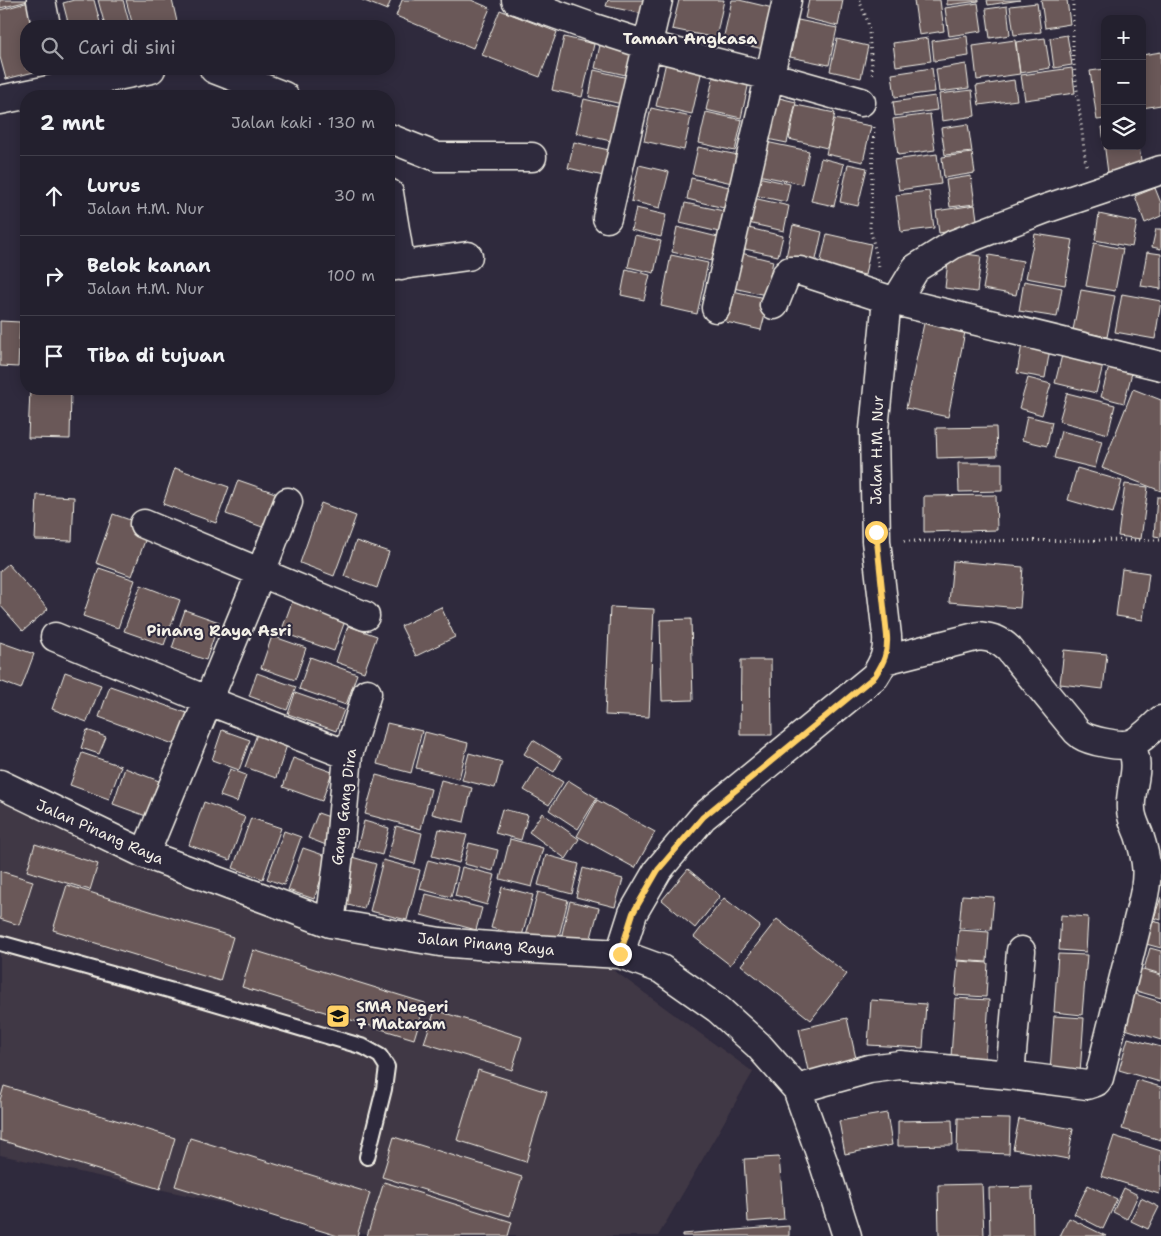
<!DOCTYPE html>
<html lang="id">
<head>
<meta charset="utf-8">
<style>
  :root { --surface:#23202e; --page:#2b2836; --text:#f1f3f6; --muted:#a3a3aa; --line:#403e4a }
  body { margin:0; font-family:"Shantell Sans",sans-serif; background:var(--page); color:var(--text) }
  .controls { position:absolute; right:15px; top:15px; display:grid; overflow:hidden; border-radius:10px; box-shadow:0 2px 12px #0003 }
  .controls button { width:45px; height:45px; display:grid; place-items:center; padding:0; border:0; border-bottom:1px solid var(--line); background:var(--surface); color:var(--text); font:25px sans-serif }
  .stop { position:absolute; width:15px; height:15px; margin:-11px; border:4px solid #ffd166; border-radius:50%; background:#fff }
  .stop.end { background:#ffd166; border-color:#fff; box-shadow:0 1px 5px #0008 }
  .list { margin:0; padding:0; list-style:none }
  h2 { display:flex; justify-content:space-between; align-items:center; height:65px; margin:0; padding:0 20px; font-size:21px }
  h2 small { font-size:16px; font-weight:400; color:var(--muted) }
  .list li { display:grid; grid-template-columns:32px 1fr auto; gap:15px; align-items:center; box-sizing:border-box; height:80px; padding:0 20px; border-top:1px solid var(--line) }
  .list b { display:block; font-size:19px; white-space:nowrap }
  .list p { margin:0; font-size:16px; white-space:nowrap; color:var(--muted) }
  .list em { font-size:16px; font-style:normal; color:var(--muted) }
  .icon { flex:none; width:28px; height:28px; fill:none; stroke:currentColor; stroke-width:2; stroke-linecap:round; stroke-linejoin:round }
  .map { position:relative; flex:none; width:1161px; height:1236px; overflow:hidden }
  .search { position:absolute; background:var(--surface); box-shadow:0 2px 12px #0003; left:20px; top:20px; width:375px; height:55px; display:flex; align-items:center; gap:12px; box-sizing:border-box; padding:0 18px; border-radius:20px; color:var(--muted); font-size:19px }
  .panel { position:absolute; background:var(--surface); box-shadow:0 2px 12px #0003; left:20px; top:90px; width:375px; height:305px; border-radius:20px }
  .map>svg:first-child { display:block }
  .built { fill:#413845 }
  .building { fill:#6a5958; stroke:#f4f1e8 }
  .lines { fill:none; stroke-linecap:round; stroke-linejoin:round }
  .lane-casing { stroke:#f4f1e8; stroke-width:18 }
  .street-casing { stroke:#f4f1e8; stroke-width:31 }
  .path { stroke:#f4f1e8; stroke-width:3; stroke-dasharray:1 4; stroke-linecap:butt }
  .lane { stroke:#2f2a3d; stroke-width:14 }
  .street { stroke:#2f2a3d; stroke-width:28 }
  .route { stroke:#ffd166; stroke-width:6 }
  .labels { text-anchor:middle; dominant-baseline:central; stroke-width:4; stroke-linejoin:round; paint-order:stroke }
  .street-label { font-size:15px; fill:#f4f1e8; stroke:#2f2a3d }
  .poi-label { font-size:15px; font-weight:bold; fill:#f4f1e8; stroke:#2f2a3d; text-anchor:start }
  .neighbourhood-label { font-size:16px; font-weight:bold; fill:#f4f1e8; stroke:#2f2a3d }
</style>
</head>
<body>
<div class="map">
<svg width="1161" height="1236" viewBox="0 0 1161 1236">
  <rect width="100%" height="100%" fill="#2f2a3d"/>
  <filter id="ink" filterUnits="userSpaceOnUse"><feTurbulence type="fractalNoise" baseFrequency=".02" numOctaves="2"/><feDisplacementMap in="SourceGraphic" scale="10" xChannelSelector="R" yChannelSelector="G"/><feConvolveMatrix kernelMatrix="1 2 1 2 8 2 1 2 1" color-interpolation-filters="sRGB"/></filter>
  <g filter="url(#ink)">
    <path class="built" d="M0,788L311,909L598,959L753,1072L658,1236H377L0,1155Z"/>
    <path class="building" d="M0,0H27L28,1L0,8Z
      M74,0H94L101,26H69L63,3Z
      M98,0H123L130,26H105Z
      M126,0H172L178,26H133Z
      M362,0H391L387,10Z
      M402,0H471L490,8L473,48L396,16Z
      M608,0H651L648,15L606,6Z
      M679,0H724L716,38L672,29Z
      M732,0H739L777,9L768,50L723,40Z
      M809,0H843L838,26L805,18Z
      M914,0H940L944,31L919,35Z
      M947,0H979V1L947,5Z
      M987,0H1020L988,5Z
      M1041,0H1067L1070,24L1045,28Z
      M29,2L35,26H26V69H46L6,79L0,57V10Z
      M978,3L982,31L949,36L945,8Z
      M1037,3L1041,32L1014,35L1010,6Z
      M1007,6L1010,35L990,38L986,9Z
      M500,10L557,32L540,77L482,55Z
      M798,20L837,28L829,65L790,57Z
      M1067,35L1072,65L1054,68L1050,38Z
      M967,36L969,56L934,61L932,41Z
      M564,37L594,44L582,97L552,90Z
      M928,38L931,61L896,66L893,43Z
      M1045,38L1050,68L1020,73L1016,42Z
      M837,39L868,46L861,78L830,71Z
      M1015,40L1020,74L977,80L973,46Z
      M600,45L636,53L630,76L595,68Z
      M1161,52V105L1142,108V55Z
      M668,53L704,61L692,114L656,106Z
      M966,64L969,88L939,92L936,69Z
      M932,68L935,92L895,97L892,74Z
      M1072,68L1075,93L1025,100L1021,75Z
      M1105,69V119L1097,120L1090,71Z
      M594,70L628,78L622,104L589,97Z
      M714,74L749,82L741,118L706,110Z
      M1014,80L1017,100L979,105L976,86Z
      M972,90L975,116L942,121L939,94Z
      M771,96L796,102L787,143L762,138Z
      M935,96L937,110L895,116L893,102Z
      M584,99L622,108L615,142L576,133Z
      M796,105L835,113L827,148L789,139Z
      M651,108L691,117L684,150L644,141Z
      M706,112L742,120L735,151L699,143Z
      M930,114L935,150L898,155L893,119Z
      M834,119L871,126L863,162L826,154Z
      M968,124L972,152L945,155L941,128Z
      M1102,127H1105V146H1139L1142,168L1108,173Z
      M761,141L809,151L802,184L753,174Z
      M574,142L613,151L608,177L568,168Z
      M698,147L738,155L732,183L692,174Z
      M972,153L975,173L944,178L942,157Z
      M937,154L941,184L899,190L894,160Z
      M821,158L844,164L834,206L811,201Z
      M848,164L867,168L858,206L840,202Z
      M639,165L669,172L660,208L631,201Z
      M971,176L975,204L950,207L946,180Z
      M758,177L790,184L786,202L754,195Z
      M691,178L729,187L724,208L687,199Z
      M1155,188L1161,203V216L1145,223L1135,196Z
      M929,191L934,228L901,232L896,195Z
      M753,198L789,206L784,231L748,223Z
      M685,203L724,211L719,232L680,223Z
      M975,205L978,227L939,233L936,211Z
      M636,208L666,215L661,237L631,230Z
      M1099,214L1137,222L1132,247L1095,240Z
      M793,225L822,232L815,264L786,257Z
      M677,227L722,238L716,262L672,252Z
      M744,227L783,236L778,256L740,248Z
      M1156,229H1161V249L1152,247Z
      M827,234L871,244L865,275L820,265Z
      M1035,234L1073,240L1065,285L1026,278Z
      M635,235L661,241L654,273L628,267Z
      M1094,243L1123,249L1115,291L1086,286Z
      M949,252L981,256L977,292L945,288Z
      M1147,252L1161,254V289L1141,286Z
      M741,253L773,261L766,295L733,288Z
      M671,255L708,263L697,314L661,306Z
      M989,255L1023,261L1016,295L983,289Z
      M626,269L650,275L644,300L621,295Z
      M1024,281L1062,288L1057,317L1019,311Z
      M1081,290L1115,296L1107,337L1073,330Z
      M733,291L769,299L761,330L726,322Z
      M1122,294L1161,301L1155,339L1115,332Z
      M926,314L967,322L948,417L906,408Z
      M0,321L20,322L18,367L0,366Z
      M1023,338L1051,343L1045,378L1017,373Z
      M1064,347L1105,357L1096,393L1055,383Z
      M1110,363L1133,369L1124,403L1101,397Z
      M1028,378L1051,384L1042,415L1019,408Z
      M30,389H71L70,439L28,438Z
      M1133,389L1161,400V491L1102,468Z
      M1067,393L1115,405L1108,434L1059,421Z
      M1027,416L1052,422L1047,446L1022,440Z
      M996,427L997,456L937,458L936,428Z
      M1061,431L1102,441L1095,468L1054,458Z
      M958,463H1002V491L959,492Z
      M175,468L229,487L216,523L163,504Z
      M1077,468L1122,481L1113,513L1068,500Z
      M238,480L281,495L268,529L226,514Z
      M1125,484L1148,487L1141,539L1118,536Z
      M37,495L74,497L72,541L35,540Z
      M996,495L997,530L924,532V496Z
      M1157,497H1161V537L1154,536Z
      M321,503L356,516L334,576L300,563Z
      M113,514L150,527L132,576L96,563Z
      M356,541L389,552L377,588L344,576Z
      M953,561L1023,567L1020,608L949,602Z
      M8,564L48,609L23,631L0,605V571Z
      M99,568L135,580L118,628L83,616Z
      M1122,569L1149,573L1143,620L1116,616Z
      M141,585L180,600L164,645L124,631Z
      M292,602L345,621L334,651L281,632Z
      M441,607L455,637L416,656L401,626Z
      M610,607L654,609L649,717L605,715Z
      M185,610L219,622L206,660L172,648Z
      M691,619L693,700L662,701L660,620Z
      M348,626L377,636L364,672L336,662Z
      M272,636L306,648L295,680L261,668Z
      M0,642L34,654L21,689L0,681Z
      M1064,650L1107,654L1103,689L1060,684Z
      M310,657L357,674L346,705L299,689Z
      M741,660H771L772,735H740Z
      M65,672L101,685L87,722L52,709Z
      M257,673L296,687L287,710L249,696Z
      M110,686L187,713L176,745L99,717Z
      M295,693L344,710L336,731L288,714Z
      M387,723L422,731L411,773L377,764Z
      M87,730L106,737L99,754L81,748Z
      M222,730L250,740L239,770L212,760Z
      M425,732L468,743L459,779L416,768Z
      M257,734L287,745L276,778L245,767Z
      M533,740L562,758L554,772L524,754Z
      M82,753L121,766L109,799L70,785Z
      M469,753L502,762L495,788L462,780Z
      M293,758L332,772L322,801L283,787Z
      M538,767L563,782L549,805L524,790Z
      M125,768L159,781L146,816L113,804Z
      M230,769L246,775L237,802L220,796Z
      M376,775L431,789L421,829L365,814Z
      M441,780L472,788L464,822L432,814Z
      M568,780L597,798L578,829L549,810Z
      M597,800L655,832L635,868L577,836Z
      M204,802L245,817L230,860L189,845Z
      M502,809L528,815L521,840L495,833Z
      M318,813L335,819L326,845L308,838Z
      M542,813L579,839L566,859L529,832Z
      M251,818L281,828L263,879L233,868Z
      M364,821L389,828L382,855L357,848Z
      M396,826L422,833L415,864L388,857Z
      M439,829L467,835L459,863L432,856Z
      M284,831L301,837L284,885L267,879Z
      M510,839L543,848L532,887L500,879Z
      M469,843L498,850L493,871L464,864Z
      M35,844L98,864L90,890L27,871Z
      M303,848L329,857L314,899L288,890Z
      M546,855L579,864L572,894L538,885Z
      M352,857L376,864L364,909L340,903Z
      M383,860L420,870L407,920L370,911Z
      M428,860L458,868L451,897L420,889Z
      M462,867L495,875L487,905L455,896Z
      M583,868L623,879L615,907L576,897Z
      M688,869L720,896L695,928L662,900Z
      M0,871L33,881L19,925L0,919Z
      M67,885L233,937L220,981L53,930Z
      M502,887L533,895L522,936L491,928Z
      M538,892L568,900L557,944L526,936Z
      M426,894L482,908L476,930L421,915Z
      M962,895L994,897L991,930L959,928Z
      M1161,897V920L1154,918Z
      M724,898L760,926L730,965L694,937Z
      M570,901L599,908L589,945L561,938Z
      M1061,915L1088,917L1086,952L1059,950Z
      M777,919L847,974L811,1020L741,965Z
      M1152,921L1161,923V948L1146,944Z
      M959,930L989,932L987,962L956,960Z
      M1150,948L1161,951V974L1144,969Z
      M253,950L425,1003L414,1039L242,987Z
      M1058,954L1087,955L1082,1015L1054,1012Z
      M958,961L988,963L986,997L955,995Z
      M1139,969L1161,975V998L1133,990Z
      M1132,993L1161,1002V1040L1122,1028Z
      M955,998L989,1000L985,1059L951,1057Z
      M871,1000L926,1004L923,1048L868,1045Z
      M435,1010L522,1037L512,1070L424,1043Z
      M1054,1016L1084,1018L1080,1073L1050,1071Z
      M847,1018L857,1063L809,1075L799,1029Z
      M1128,1038L1161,1047L1160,1082L1119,1070Z
      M478,1070L547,1092L526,1162L457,1140Z
      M1137,1080L1161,1087V1140L1122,1129Z
      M4,1086L175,1138L160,1189L0,1140V1100Z
      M887,1113L892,1145L845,1154L839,1121Z
      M958,1118L1010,1119L1009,1154L957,1152Z
      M1019,1119L1073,1129L1068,1159L1013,1149Z
      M952,1120L953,1145L898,1146V1121Z
      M1114,1136L1161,1151V1187L1159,1194L1101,1176Z
      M394,1137L522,1177L510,1216L382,1177Z
      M190,1138L370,1193L357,1236H338L175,1186Z
      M779,1157L784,1219L748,1222L744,1159Z
      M384,1182L512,1222L508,1236H367Z
      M982,1184L984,1236H939L938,1185Z
      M1088,1185L1117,1199L1103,1229L1074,1214Z
      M1032,1187L1033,1236H990L989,1188Z
      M1124,1188L1138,1195L1127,1219L1113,1212Z
      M1141,1198L1159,1207L1148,1229L1131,1221Z
      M1069,1218L1106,1236H1060Z
      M789,1226V1236H682V1234Z"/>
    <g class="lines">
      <g class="lane-casing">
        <path id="lane" d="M0,943L198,998L364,1047L380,1056L387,1067L384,1089L367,1157"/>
      </g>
      <g class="street-casing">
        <path id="street" d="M41,0L46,26
          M516,0L591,27L647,45L769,76L861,102
          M214,69L284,96
          M0,100L151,69
          M389,138L437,157H532
          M389,193L401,266
          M607,218L658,0
          M389,267L468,256
          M896,301L916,268L954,244L1045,209L1161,170
          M774,305L786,275L790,271H800L887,299
          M716,308L787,0
          M144,524L365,616
          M55,637L209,701L348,755
          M885,660L979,636C993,638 998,639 1009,649L1073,727C1075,730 1078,733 1081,735C1090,741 1120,747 1130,744C1142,740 1152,728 1161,720
          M0,784L145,854L330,923L440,942L515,948L620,954L661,969L718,1009L758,1045L797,1089L824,1164L847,1236
          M145,854L261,572L288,502
          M330,923L339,854L348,755L367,693
          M620,954L633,913L658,870L703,817L875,676C884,662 888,653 887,636L876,541L874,429L887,299L1161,366
          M1010,1075L1021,951
          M797,1089L869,1069L900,1065L1010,1075L1087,1085L1096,1082L1099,1078L1142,904C1149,876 1148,863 1139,835C1136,827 1131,818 1131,809C1129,786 1143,768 1130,744"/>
      </g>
      <path class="path" d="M859,0L868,22L873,78
        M1073,0V56L1086,166
        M874,127L870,228L879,267
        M904,541L1161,540"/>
      <use href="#lane" class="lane"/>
      <use href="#street" class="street"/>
    </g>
  </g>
  <g class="lines" filter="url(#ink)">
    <path class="route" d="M620,954L633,913L658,870L703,817L875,676C884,662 888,653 887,636L876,532"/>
  </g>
  <defs>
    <g id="school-square" transform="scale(1.25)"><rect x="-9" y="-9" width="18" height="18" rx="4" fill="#ffd166" stroke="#2f2a3d"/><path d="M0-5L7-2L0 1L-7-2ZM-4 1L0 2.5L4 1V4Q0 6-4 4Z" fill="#111"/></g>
  </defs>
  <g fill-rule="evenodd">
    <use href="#school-square" x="338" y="1016"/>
  </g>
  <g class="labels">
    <g class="street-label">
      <text transform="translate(877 450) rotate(-89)">Jalan H.M. Nur</text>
      <text transform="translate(344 807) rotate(-83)">Gang Gang Dira</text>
      <text transform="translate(100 832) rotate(24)">Jalan Pinang Raya</text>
      <text transform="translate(486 944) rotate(5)">Jalan Pinang Raya</text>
    </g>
    <g class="poi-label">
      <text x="356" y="1007">SMA Negeri<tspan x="356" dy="17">7 Mataram</tspan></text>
    </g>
    <g class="neighbourhood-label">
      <text x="690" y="38">Taman Angkasa</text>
      <text x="219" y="630">Pinang Raya Asri</text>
    </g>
  </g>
</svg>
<div class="controls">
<button>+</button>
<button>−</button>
<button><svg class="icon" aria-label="layers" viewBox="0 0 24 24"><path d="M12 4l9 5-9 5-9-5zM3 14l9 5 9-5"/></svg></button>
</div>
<div class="stop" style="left:876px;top:532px"></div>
<div class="stop end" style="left:620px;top:954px"></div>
<div class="search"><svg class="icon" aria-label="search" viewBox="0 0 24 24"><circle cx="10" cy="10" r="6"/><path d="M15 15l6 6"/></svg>Cari di sini</div>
<section class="panel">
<h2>2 mnt<small>Jalan kaki · 130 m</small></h2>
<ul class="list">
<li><svg class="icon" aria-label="ahead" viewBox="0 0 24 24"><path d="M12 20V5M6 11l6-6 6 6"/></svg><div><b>Lurus</b><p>Jalan H.M. Nur</p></div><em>30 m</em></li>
<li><svg class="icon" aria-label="right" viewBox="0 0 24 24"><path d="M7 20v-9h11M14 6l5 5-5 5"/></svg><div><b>Belok kanan</b><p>Jalan H.M. Nur</p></div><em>100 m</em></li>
<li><svg class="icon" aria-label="arrive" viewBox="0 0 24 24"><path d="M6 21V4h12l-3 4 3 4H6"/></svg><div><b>Tiba di tujuan</b></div></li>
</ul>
</section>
</div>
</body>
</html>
